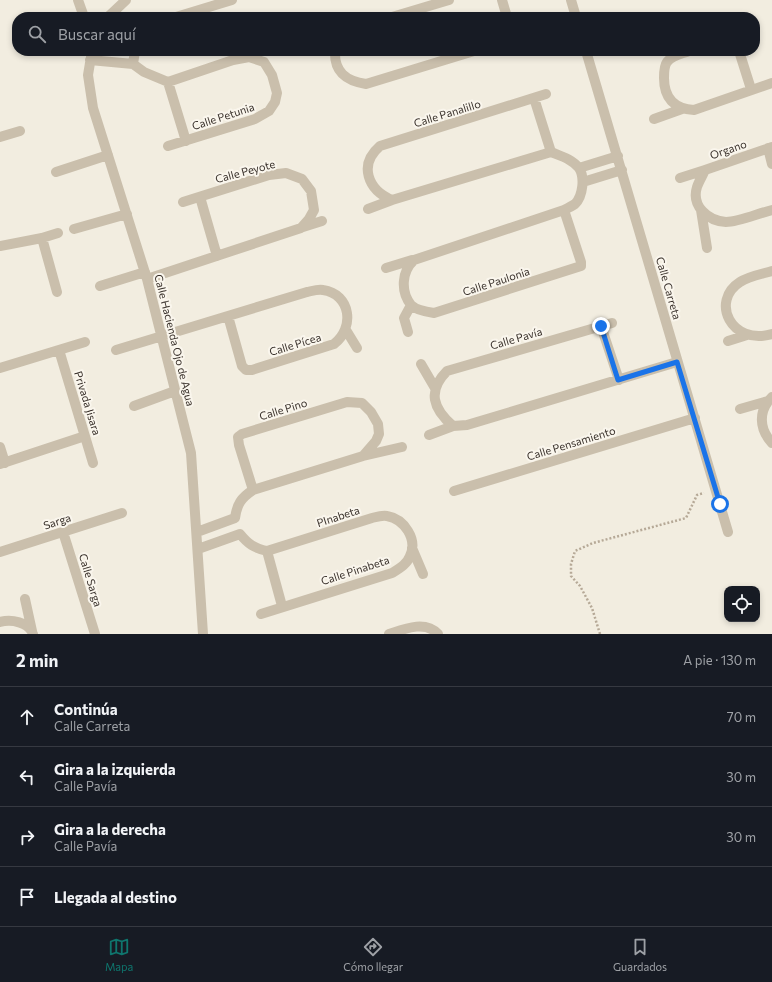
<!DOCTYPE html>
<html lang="es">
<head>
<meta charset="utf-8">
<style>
  :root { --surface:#171b24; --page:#242831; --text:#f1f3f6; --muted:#9ea1a6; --line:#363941; --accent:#0f766e }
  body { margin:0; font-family:Commissioner,sans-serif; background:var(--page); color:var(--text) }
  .controls { position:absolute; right:12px; bottom:12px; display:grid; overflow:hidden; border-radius:8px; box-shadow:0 2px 6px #0003 }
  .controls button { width:36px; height:36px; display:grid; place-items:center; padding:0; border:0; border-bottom:1px solid var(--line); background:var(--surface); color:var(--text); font:20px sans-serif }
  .stop { position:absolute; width:12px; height:12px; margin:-9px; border:3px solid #1a73e8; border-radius:50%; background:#fff }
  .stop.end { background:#1a73e8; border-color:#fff; box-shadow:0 1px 4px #0008 }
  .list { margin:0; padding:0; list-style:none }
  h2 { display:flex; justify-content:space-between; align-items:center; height:52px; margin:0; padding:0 16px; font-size:17px }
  h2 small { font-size:13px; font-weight:400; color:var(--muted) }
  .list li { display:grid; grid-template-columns:26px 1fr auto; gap:12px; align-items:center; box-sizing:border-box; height:60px; padding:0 16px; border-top:1px solid var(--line) }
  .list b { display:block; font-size:15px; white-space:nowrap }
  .list p { margin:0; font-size:13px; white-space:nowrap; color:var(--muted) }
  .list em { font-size:13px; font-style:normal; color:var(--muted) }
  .icon { flex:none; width:22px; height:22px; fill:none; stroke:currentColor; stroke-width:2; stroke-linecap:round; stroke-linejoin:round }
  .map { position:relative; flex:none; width:772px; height:634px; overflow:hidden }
  .search { position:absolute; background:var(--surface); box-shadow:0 2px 6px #0003; left:12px; right:12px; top:12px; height:44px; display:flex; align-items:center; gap:10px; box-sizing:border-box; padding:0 14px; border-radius:16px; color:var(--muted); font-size:15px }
  .sheet { height:292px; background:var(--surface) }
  nav { display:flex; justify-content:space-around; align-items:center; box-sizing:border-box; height:56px; border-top:1px solid var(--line); background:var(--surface); font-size:11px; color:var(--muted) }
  nav a { display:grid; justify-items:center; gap:2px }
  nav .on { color:var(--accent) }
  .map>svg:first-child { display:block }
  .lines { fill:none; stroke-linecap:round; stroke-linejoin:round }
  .path { stroke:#b6a997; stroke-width:2.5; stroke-dasharray:2 2; stroke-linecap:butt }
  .minor { stroke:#cabfac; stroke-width:10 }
  .route { stroke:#1a73e8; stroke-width:5 }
  .labels { text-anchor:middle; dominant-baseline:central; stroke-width:4; stroke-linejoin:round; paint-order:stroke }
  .street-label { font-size:11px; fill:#39312b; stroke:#faf6ed }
</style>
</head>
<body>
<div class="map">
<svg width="772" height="634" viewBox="0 0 772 634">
  <rect width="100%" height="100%" fill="#f2ede0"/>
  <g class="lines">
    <path class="path" d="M600,634L592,608L580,586L571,576V564L575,551L593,543L686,518L697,495L704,493"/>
    <path class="minor" d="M78,0L84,17
      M502,0L507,17
      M571,0L576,17
      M108,17L126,0
      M176,17L232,0
      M392,17L449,0
      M92,51L88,75L93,108L147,279L191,453L203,634
      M335,51C334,72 346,81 366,84L474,51
      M586,51L728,532
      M689,51C681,54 672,55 667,62C664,66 664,73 664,78C664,98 674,109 694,110L772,83
      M739,51L751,89
      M90,60L133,64L144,72L168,82L233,60L249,57L264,62L272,75L277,93L275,102L269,111L255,119L168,146
      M133,64L135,51
      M168,82L186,141
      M546,94L380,146C358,165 368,190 392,200L551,152C561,156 572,159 579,168C585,177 583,196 575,204C572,206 568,208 564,210L414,260C402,271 400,291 411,305C416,310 427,312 434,313L581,266V262L564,210
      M534,98L551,152
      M654,119L682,109
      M0,137L20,131
      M772,147L705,170C703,175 699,181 697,187C691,206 708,221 726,222C739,222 759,213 772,210
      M768,148L772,164
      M579,168L618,156
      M56,172L108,155
      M680,178L705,170
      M583,182L622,170
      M200,197L217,256
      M368,209L392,200
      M701,210L707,248
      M303,227L322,221
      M74,229L127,214
      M42,238L57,292
      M0,246L42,238L58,233
      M386,268L412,260
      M772,271C762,274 749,276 740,282C710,301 731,346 772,334
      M147,279L301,228L309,219L314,210L311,191L302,179L286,173L269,175L183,202
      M100,286L145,272
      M612,323L447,371C427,391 433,409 453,426L467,425L677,362
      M601,326L619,380
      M346,330L357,348
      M408,332L404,318L411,305
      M728,341L747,335
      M59,350L93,463
      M116,350L307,292C312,291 318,289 323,290C351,294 355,328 334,344L252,370H246L242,366L228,316
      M421,364L435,388
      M0,368L85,342
      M772,397C758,411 759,429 772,443
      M134,406L175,391
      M740,409L768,401
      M429,435L453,426
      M0,447L5,463
      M363,456L402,447
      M0,464L85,436
      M454,491L695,418
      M63,532L95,634
      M197,532L235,518C237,504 241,498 253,490L363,456L376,441L379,434L378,424L371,412L362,403L347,402L242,434L238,437L239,445L253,490
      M412,548L423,574
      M198,549L240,534C248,544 254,548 267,551
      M267,551L282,606
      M0,552L122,513
      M25,599L32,631
      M261,614L392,573C400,568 407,564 410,556C418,539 404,519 387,516C382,515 376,517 372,518L267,551
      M0,622C11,619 29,622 33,634
      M389,634C404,629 425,620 438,634"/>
  </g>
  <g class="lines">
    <path class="route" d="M601,326L618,380L677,362L720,504"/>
  </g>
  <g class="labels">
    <g class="street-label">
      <text transform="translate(447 113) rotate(-17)">Calle Panalillo</text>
      <text transform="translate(223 116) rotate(-18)">Calle Petunia</text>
      <text transform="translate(728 149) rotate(-19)">Organo</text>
      <text transform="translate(245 171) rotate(-15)">Calle Peyote</text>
      <text transform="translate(496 281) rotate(-18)">Calle Paulonia</text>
      <text transform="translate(669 288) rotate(74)">Calle Carreta</text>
      <text transform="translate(516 338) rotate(-16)">Calle Pavía</text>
      <text transform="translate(175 340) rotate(76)">Calle Hacienda Ojo de Agua</text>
      <text transform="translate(295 344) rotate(-17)">Calle Pícea</text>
      <text transform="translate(88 403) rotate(73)">Privada Jisara</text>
      <text transform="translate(283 409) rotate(-17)">Calle Pino</text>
      <text transform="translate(571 443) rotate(-17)">Calle Pensamiento</text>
      <text transform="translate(338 516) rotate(-18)">PInabeta</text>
      <text transform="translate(57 521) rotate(-18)">Sarga</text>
      <text transform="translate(355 570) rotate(-18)">Calle Pinabeta</text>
      <text transform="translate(91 580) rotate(73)">Calle Sarga</text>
    </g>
  </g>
</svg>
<div class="controls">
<button><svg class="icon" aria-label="locate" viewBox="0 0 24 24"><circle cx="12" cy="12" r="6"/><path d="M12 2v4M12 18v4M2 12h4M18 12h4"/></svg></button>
</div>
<div class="stop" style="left:720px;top:504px"></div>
<div class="stop end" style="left:601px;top:326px"></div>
<div class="search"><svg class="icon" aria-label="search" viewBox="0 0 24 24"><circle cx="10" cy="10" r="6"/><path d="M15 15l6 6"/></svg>Buscar aquí</div>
</div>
<section class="sheet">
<h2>2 min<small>A pie · 130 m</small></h2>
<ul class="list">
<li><svg class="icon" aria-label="ahead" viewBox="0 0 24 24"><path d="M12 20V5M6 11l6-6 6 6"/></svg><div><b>Continúa</b><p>Calle Carreta</p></div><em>70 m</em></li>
<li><svg class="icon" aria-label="left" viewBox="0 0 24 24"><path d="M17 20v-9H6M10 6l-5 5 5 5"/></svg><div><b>Gira a la izquierda</b><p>Calle Pavía</p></div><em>30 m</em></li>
<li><svg class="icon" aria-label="right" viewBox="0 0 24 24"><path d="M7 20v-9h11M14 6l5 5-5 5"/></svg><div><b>Gira a la derecha</b><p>Calle Pavía</p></div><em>30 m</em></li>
<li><svg class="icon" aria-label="arrive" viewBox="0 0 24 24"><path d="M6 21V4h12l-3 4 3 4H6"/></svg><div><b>Llegada al destino</b></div></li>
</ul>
</section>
<nav>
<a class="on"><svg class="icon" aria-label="map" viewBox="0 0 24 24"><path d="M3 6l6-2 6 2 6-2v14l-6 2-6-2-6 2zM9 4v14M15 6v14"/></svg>Mapa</a>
<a><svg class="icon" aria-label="directions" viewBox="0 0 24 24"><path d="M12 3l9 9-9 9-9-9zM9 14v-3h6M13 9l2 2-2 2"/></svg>Cómo llegar</a>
<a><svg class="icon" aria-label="saved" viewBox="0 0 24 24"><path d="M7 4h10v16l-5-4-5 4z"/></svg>Guardados</a>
</nav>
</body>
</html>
